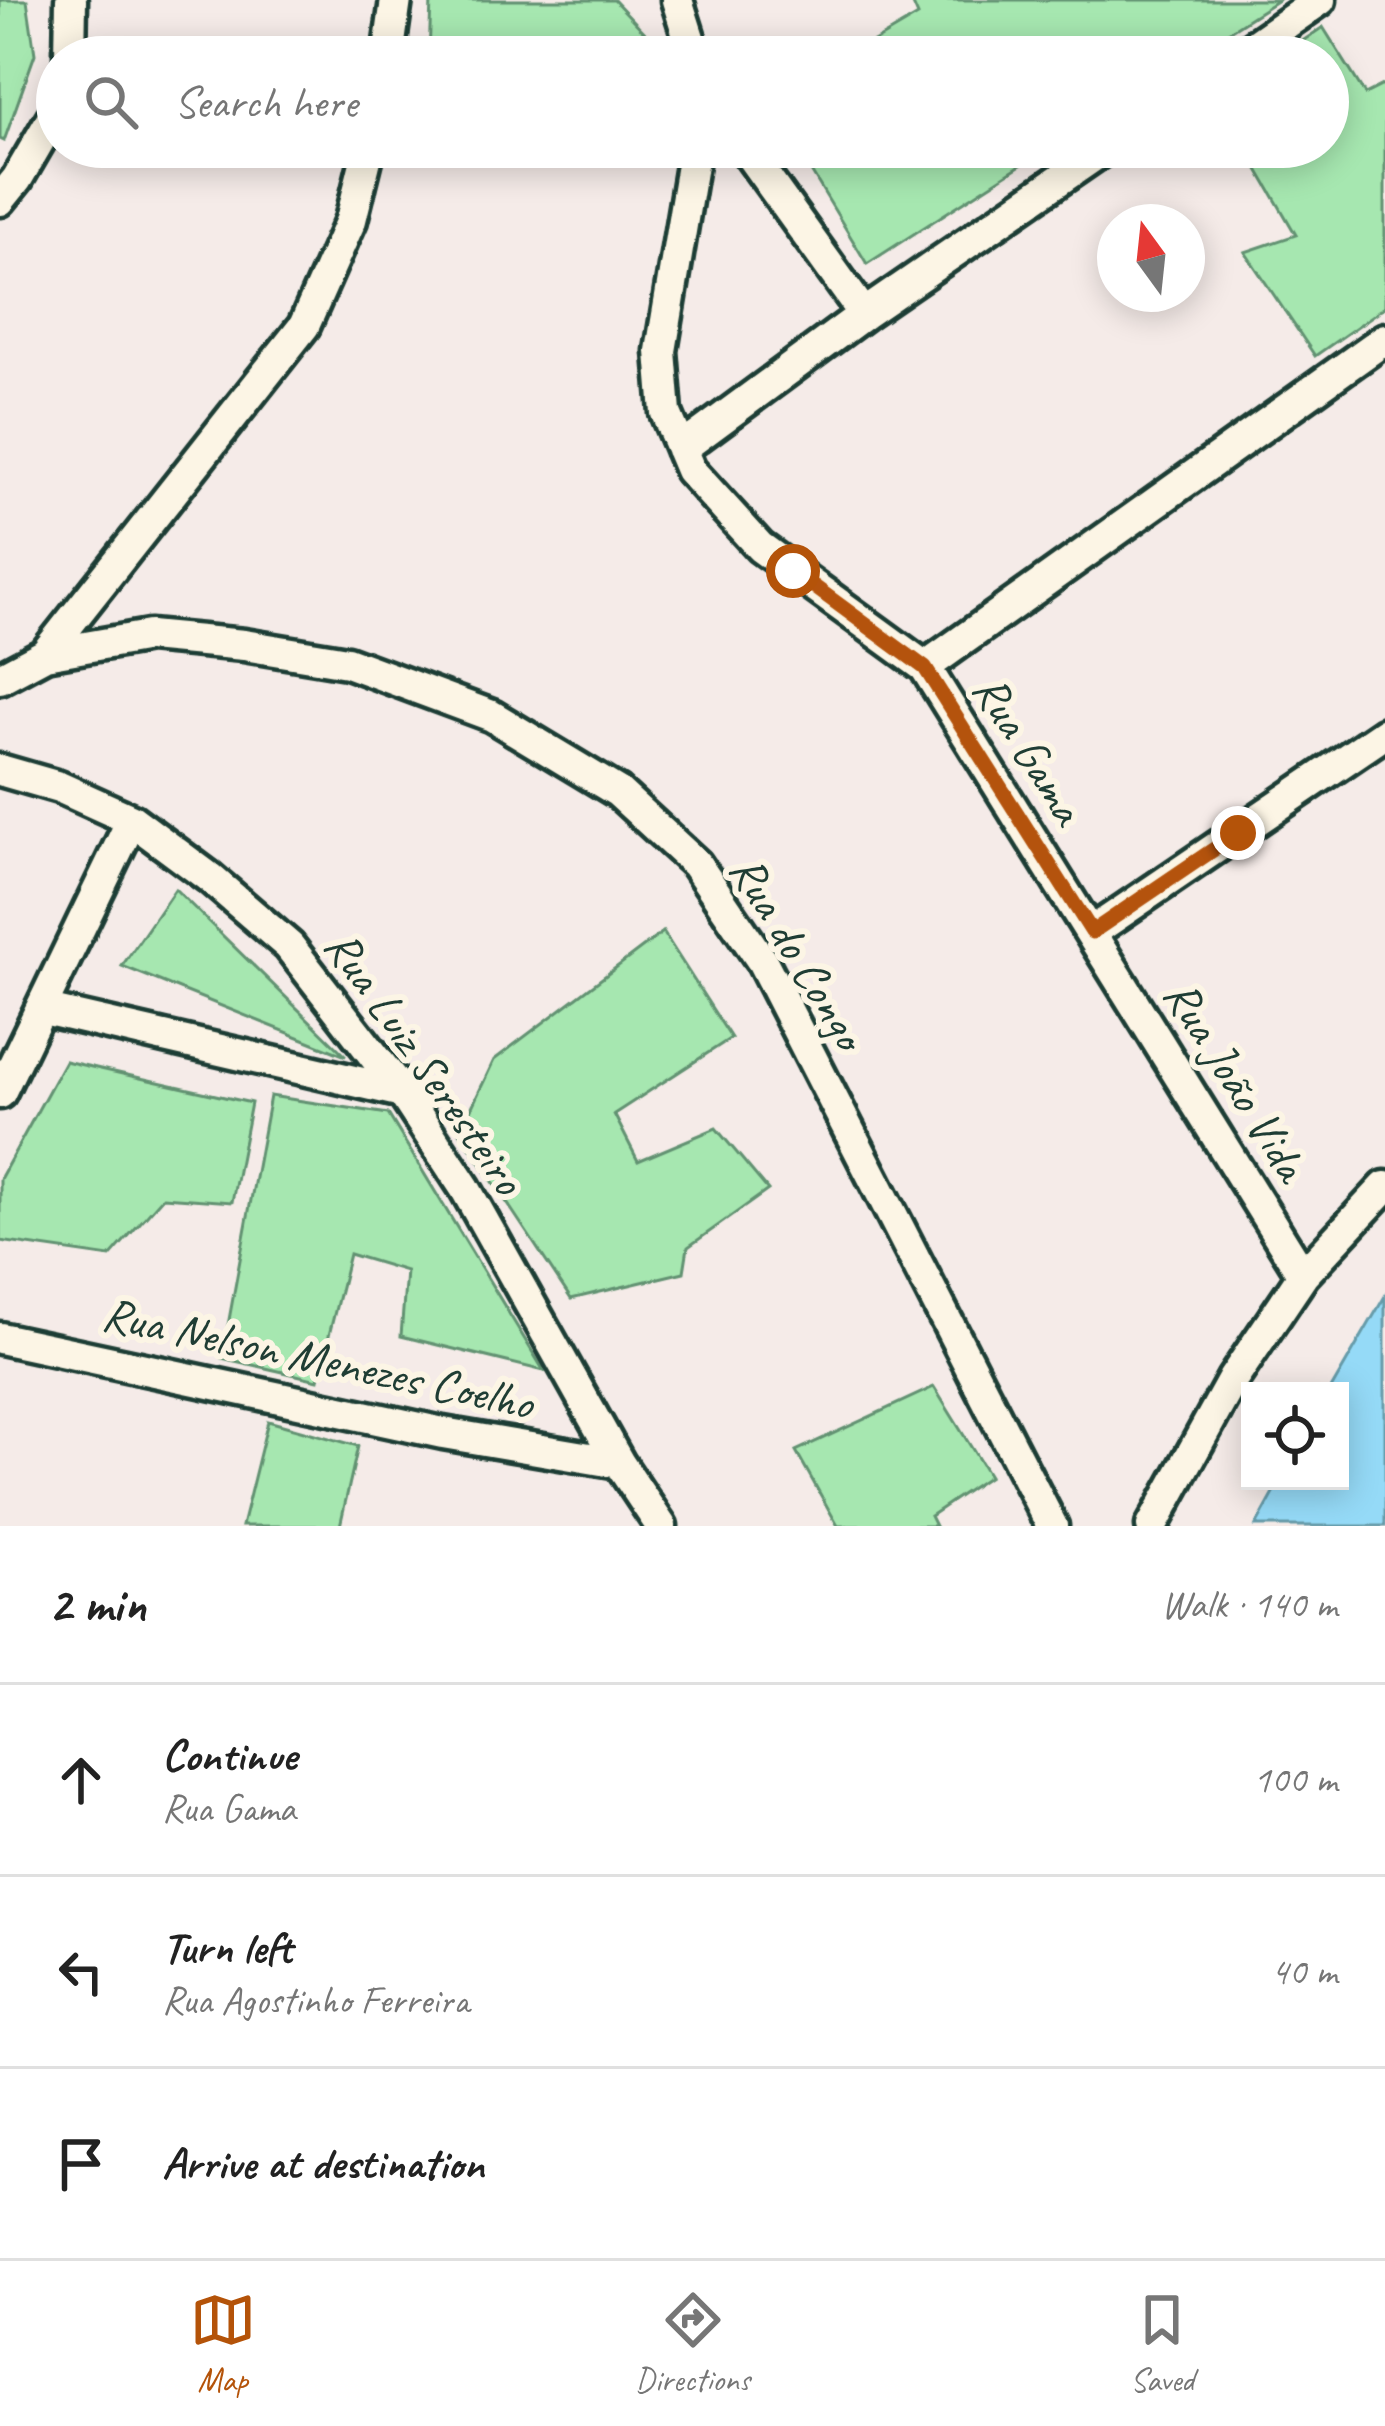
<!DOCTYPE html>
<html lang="en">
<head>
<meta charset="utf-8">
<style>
  :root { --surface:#fff; --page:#f2f2f2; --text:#222; --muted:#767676; --line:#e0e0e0; --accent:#b45309 }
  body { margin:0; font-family:Caveat,sans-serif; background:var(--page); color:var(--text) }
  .controls { position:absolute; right:36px; bottom:36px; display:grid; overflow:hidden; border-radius:0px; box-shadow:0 6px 30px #0003 }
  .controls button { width:108px; height:108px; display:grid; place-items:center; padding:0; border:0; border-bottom:3px solid var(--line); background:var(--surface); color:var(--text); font:60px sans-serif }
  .compass { position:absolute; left:1097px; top:204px; width:108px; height:108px; border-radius:50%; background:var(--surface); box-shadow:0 6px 30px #0003; rotate:345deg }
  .stop { position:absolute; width:36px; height:36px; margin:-27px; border:9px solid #b45309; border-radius:50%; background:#fff }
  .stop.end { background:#b45309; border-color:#fff; box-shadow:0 3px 12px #0008 }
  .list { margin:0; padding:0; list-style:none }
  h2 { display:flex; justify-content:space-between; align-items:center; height:156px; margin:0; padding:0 48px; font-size:51px }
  h2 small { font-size:39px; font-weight:400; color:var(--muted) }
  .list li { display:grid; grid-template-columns:78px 1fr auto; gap:36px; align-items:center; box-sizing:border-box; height:192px; padding:0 48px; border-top:3px solid var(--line) }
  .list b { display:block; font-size:45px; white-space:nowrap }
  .list p { margin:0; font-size:39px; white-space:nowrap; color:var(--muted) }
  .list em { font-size:39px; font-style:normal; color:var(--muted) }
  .icon { flex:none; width:66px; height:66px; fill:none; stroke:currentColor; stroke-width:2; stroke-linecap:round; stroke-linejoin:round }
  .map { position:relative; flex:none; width:1385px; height:1526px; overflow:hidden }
  .search { position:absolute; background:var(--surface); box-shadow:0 6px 30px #0003; left:36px; right:36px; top:36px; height:132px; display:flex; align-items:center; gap:30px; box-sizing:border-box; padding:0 42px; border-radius:66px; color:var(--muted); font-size:45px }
  .sheet { height:732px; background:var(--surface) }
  nav { display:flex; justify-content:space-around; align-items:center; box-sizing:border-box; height:168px; border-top:3px solid var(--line); background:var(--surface); font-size:33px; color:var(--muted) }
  nav a { display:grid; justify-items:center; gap:6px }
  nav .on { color:var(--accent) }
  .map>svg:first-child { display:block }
  .green { fill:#a6e7b0; stroke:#629272; stroke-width:3 }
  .water { fill:#95daf7; stroke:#669ba9; stroke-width:3 }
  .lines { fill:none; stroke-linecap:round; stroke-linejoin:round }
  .minor-casing { stroke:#1f3d34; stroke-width:39 }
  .minor { stroke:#fcf5e5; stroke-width:30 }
  .route { stroke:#b45309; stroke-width:15 }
  .labels { text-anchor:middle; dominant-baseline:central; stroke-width:12; stroke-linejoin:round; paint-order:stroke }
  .street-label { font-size:48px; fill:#1f3d34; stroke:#fcf5e5 }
</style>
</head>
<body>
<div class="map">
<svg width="1385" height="1526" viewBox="0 0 1385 1526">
  <rect width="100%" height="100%" fill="#f5ebe8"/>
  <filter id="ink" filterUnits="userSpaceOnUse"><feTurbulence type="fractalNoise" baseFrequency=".00833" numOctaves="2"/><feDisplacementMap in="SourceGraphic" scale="24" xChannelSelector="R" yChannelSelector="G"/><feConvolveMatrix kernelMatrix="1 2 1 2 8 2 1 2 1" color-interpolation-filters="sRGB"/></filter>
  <g filter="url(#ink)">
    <path class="green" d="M0,0H27L35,54L4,141L0,139Z
      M431,0H614L668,57H429Z
      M911,0H1278L1189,57H856L855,53L918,16Z
      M1323,27L1365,94L1385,84V307L1315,356L1245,252L1296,235L1245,147H1328V57H1279Z
      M808,147H1049L867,264L800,153Z
      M175,889L346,1056L122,966Z
      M663,932L731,1038L614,1114L638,1161L716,1128L768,1190L688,1247L684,1272L571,1299L460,1132L494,1060Z
      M65,1061L251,1103L232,1202L163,1197L110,1257L0,1241V1179Z
      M270,1096L388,1114L544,1371L401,1336L406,1271L349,1254L318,1380L222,1358Z
      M934,1387L989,1476L930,1516L935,1526H838L796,1451Z
      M268,1421L358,1446L340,1526H242Z"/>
    <path class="water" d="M1385,1296V1526H1256L1281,1481H1340V1391H1330Z"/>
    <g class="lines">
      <g class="minor-casing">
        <path id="minor" d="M677,0L695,57
          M70,57L71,0
          M388,57L396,0
          M1238,57L1320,0
          M695,147L661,351L666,413L690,470L760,547L925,667L1303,1275
          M744,147L864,314
          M0,200L17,179L57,110
          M681,449L864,314L1107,147
          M45,654L149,636L244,645L347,662L492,716L618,792L696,864L762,961L1052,1526
          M925,667L1385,339
          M0,678L45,654L304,326L351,220L369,147
          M0,770L59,787L132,820L210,878L289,946L402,1092L465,1188L619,1463L661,1526
          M1092,932L1385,733
          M43,1009L402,1092
          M0,1093L132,820
          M0,1338L443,1433L619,1463
          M1152,1526L1233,1379L1303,1275L1385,1187"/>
      </g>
      <use href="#minor" class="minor"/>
    </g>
  </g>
  <g class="lines" filter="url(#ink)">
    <path class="route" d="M793,571L925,668L1092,932L1238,833"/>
  </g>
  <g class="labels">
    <g class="street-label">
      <text transform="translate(1029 749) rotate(58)">Rua Gama</text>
      <text transform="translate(798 952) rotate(59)">Rua do Congo</text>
      <text transform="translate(425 1062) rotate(55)">Rua Luiz Seresteiro</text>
      <text transform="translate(1236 1080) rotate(58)">Rua João Vida</text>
      <text transform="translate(318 1358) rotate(12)">Rua Nelson Menezes Coelho</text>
    </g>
  </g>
</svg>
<div class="controls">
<button><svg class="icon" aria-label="locate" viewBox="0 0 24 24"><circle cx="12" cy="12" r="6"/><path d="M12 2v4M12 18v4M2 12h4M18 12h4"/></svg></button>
</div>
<svg class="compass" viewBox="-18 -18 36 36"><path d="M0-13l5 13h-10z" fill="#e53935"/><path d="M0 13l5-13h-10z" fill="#767676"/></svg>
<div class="stop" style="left:793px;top:571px"></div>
<div class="stop end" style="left:1238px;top:833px"></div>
<div class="search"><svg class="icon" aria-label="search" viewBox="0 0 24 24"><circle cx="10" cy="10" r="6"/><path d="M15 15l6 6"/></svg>Search here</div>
</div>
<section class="sheet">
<h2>2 min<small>Walk · 140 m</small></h2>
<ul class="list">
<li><svg class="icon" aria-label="ahead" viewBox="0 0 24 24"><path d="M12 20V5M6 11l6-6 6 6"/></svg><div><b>Continue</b><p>Rua Gama</p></div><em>100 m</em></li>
<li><svg class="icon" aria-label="left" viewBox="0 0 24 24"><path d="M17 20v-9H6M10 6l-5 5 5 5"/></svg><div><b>Turn left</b><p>Rua Agostinho Ferreira</p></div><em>40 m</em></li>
<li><svg class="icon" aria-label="arrive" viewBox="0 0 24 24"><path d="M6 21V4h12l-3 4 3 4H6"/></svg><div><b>Arrive at destination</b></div></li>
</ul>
</section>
<nav>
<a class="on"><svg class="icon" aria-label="map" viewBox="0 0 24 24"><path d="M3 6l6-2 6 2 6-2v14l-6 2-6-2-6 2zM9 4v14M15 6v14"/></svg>Map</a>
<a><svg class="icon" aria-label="directions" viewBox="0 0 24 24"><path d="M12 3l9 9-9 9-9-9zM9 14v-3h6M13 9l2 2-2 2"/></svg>Directions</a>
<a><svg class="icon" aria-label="saved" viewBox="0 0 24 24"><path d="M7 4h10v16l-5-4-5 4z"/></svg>Saved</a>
</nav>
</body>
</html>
